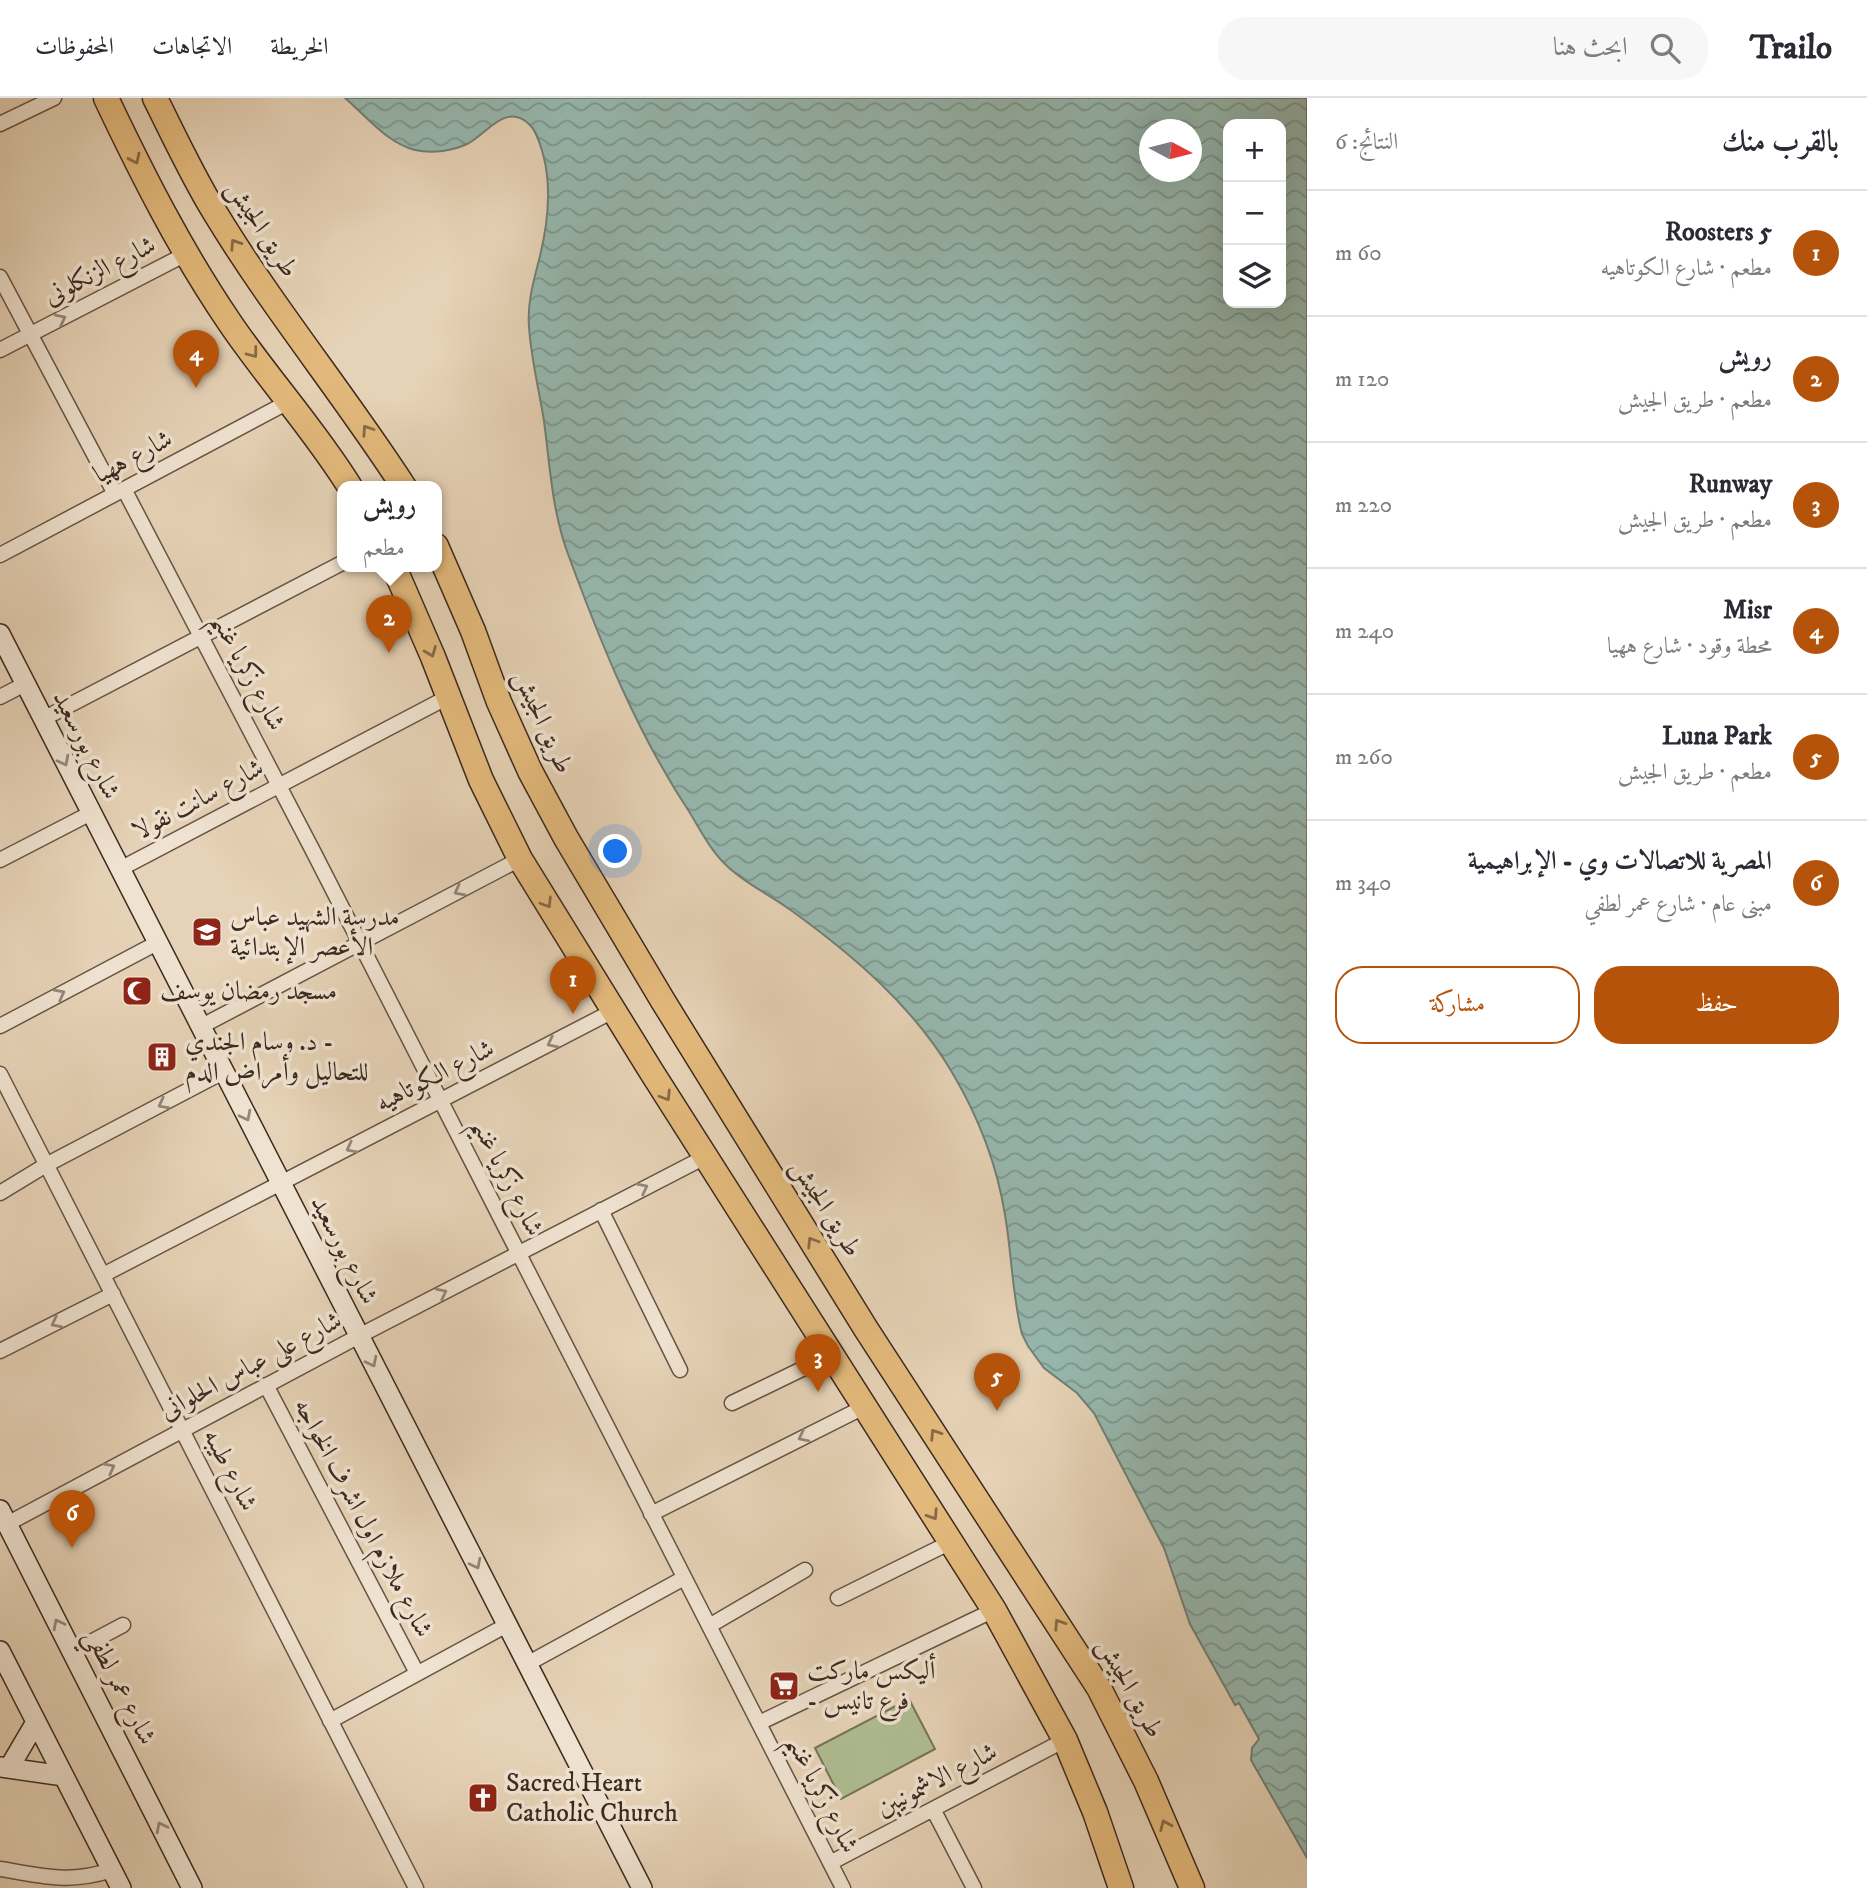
<!DOCTYPE html>
<html lang="ar">
<head>
<meta charset="utf-8">
<style>
  :root { --surface:#fff; --page:#f7f7f7; --text:#2b2b33; --muted:#7c7c81; --line:#e1e1e2; --accent:#b45309 }
  body { margin:0; font-family:"IM FELL DW Pica",Amiri,serif; background:var(--page); color:var(--text); direction:rtl }
  .controls { position:absolute; right:21px; top:21px; display:grid; overflow:hidden; border-radius:14px; box-shadow:0 7px 28px #0002 }
  .controls button { width:63px; height:63px; display:grid; place-items:center; padding:0; border:0; border-bottom:2px solid var(--line); background:var(--surface); color:var(--text); font:35px sans-serif }
  .compass { position:absolute; left:1139px; top:21px; width:63px; height:63px; border-radius:50%; background:var(--surface); box-shadow:0 7px 28px #0002; rotate:97deg }
  .you { position:absolute; left:616px; top:754px; width:24px; height:24px; margin:-18px; border:5px solid #fff; border-radius:50%; background:#1a73e8; box-shadow:0 0 0 10px #1a73e833 }
  .badge { display:grid; place-items:center; width:46px; height:46px; border-radius:50%; background:var(--accent); color:#fff; font-size:23px; font-weight:700 }
  .pin { position:absolute; translate:-50% -58px; filter:drop-shadow(0 2px 4px #0008) }
  .pin::after { content:''; position:absolute; top:37px; width:24px; height:21px; background:inherit; clip-path:polygon(0 0,100% 0,50% 100%) }
  .popup { position:absolute; left:337px; top:383px; width:105px; height:91px; box-sizing:border-box; display:grid; place-content:center; border-radius:14px; background:var(--surface); filter:drop-shadow(0 2px 5px #0005); font-size:23px; white-space:nowrap; color:var(--muted) }
  .popup b { font-size:26px; color:var(--text) }
  .popup::after { content:''; position:absolute; left:50%; top:100%; margin-left:-14px; border:14px solid transparent; border-top-color:var(--surface) }
  .list { margin:0; padding:0; list-style:none }
  h2 { display:flex; justify-content:space-between; align-items:center; height:91px; margin:0; padding:0 28px; font-size:30px }
  h2 small { font-size:23px; font-weight:400; color:var(--muted) }
  .list li { display:grid; grid-template-columns:46px 1fr auto; gap:21px; align-items:center; box-sizing:border-box; height:126px; padding:0 28px; border-top:2px solid var(--line) }
  .list b { display:block; font-size:26px; white-space:nowrap }
  .list p { margin:0; font-size:23px; white-space:nowrap; color:var(--muted) }
  .list em { font-size:23px; font-style:normal; color:var(--muted) }
  .actions { display:flex; gap:14px; padding:21px 28px }
  .actions a { flex:1; padding:16px 0; border:2px solid var(--accent); border-radius:28px; text-align:center; font-size:24px; color:var(--accent) }
  .actions .main { background:var(--accent); color:#fff }
  .icon { flex:none; width:38px; height:38px; fill:none; stroke:currentColor; stroke-width:2; stroke-linecap:round; stroke-linejoin:round }
  .map { position:relative; flex:none; width:1307px; height:1790px; overflow:hidden; direction:ltr }
  header { display:flex; align-items:center; gap:42px; box-sizing:border-box; height:98px; padding:0 35px; background:var(--surface); border-bottom:2px solid var(--line) }
  header strong { font-size:33px }
  nav { display:flex; gap:38px; margin-inline-start:auto; font-size:24px }
  .search { width:490px; height:63px; background:var(--page); display:flex; align-items:center; gap:18px; box-sizing:border-box; padding:0 24px; border-radius:28px; color:var(--muted); font-size:26px }
  main { display:flex }
  aside { flex:1; background:var(--surface) }
  .map>svg:first-child { display:block }
  .grass { fill:#afbd92; stroke:#767458; stroke-width:2 }
  .water { fill:url(#water-waves); stroke:#727f75; stroke-width:2; fill-rule:evenodd }
  .lines { fill:none; stroke-linecap:round; stroke-linejoin:round }
  .street-casing { stroke:#665445; stroke-width:17 }
  .secondary-casing { stroke:#3c2a1f; stroke-width:22 }
  .highway-casing { stroke:#3c2a1f; stroke-width:27 }
  .street { stroke:#efe2d0; stroke-width:14 }
  .secondary { stroke:#efe2d0; stroke-width:19 }
  .highway { stroke:#e3b97b; stroke-width:24 }
  .oneway { stroke:#876a48 }
  .oneway2 { stroke:#968678 }
  .labels { text-anchor:middle; dominant-baseline:central; stroke-width:7; stroke-linejoin:round; paint-order:stroke }
  .street-label { font-size:26px; fill:#3c2a1f; stroke:#efe2d0 }
  .poi-label { font-size:26px; fill:#3c2a1f; stroke:#efe2d0; text-anchor:start }
</style>
</head>
<body>
<header>
<strong>Trailo</strong>
<div class="search"><svg class="icon" aria-label="search" viewBox="0 0 24 24"><circle cx="10" cy="10" r="6"/><path d="M15 15l6 6"/></svg>ابحث هنا</div>
<nav><a>الخريطة</a><a>الاتجاهات</a><a>المحفوظات</a></nav>
</header>
<main>
<aside>
<h2>بالقرب منك<small>النتائج: 6</small></h2>
<ul class="list">
<li><span class="badge">1</span><div><b>5 Roosters</b><p>مطعم · شارع الكوتاهيه</p></div><em>60 m</em></li>
<li><span class="badge">2</span><div><b>رويش</b><p>مطعم · طريق الجيش</p></div><em>120 m</em></li>
<li><span class="badge">3</span><div><b>Runway</b><p>مطعم · طريق الجيش</p></div><em>220 m</em></li>
<li><span class="badge">4</span><div><b>Misr</b><p>محطة وقود · شارع ههيا</p></div><em>240 m</em></li>
<li><span class="badge">5</span><div><b>Luna Park</b><p>مطعم · طريق الجيش</p></div><em>260 m</em></li>
<li><span class="badge">6</span><div><b>المصرية للاتصالات وي - الإبراهيمية</b><p>مبنى عام · شارع عمر لطفي</p></div><em>340 m</em></li>
</ul>
<div class="actions"><a class="main">حفظ</a><a>مشاركة</a></div>
</aside>
<div class="map">
<svg width="1307" height="1790" viewBox="0 0 1307 1790">
  <defs>
    <pattern id="water-waves" width="16" height="10" patternUnits="userSpaceOnUse" patternTransform="scale(1.75)"><rect width="16" height="10" fill="#96b8af"/><path d="M0 5q4-4 8 0t8 0" fill="none" stroke="#7c968e"/></pattern>
  </defs>
  <rect width="100%" height="100%" fill="#e6d2b6"/>
  <filter id="stains"><feTurbulence type="fractalNoise" baseFrequency=".00286" numOctaves="4"/><feColorMatrix values="0 0 0 0 .2 0 0 0 0 .09 0 0 0 0 .02 0 0 0 .5 -.17"/></filter>
  <radialGradient id="worn" r=".72"><stop offset=".6" stop-color="#630" stop-opacity="0"/><stop offset="1" stop-color="#630" stop-opacity=".3"/></radialGradient>
  <path class="grass" d="M909,1601L935,1651L841,1701L815,1650Z"/>
  <path class="water" d="M345,0H1307V1760L1251,1662L1252,1650L1259,1641L1239,1605L1235,1607L1190,1526L1164,1450L1094,1315L1077,1295L1044,1270L1028,1248L1022,1236C1012,1197 1012,1157 1005,1117C997,1067 979,1020 953,976C914,909 854,858 792,813C771,797 745,786 726,767C711,753 701,733 690,715C637,635 601,546 568,456C552,413 550,368 544,323C539,292 531,260 529,229C527,204 534,182 540,158C548,125 552,89 543,56C540,46 537,34 530,27C507,4 488,34 469,45C453,53 433,56 415,52C387,45 366,18 345,0ZM1228,26H1281V205H1228ZM1150,32H1192V74H1150Z"/>
  <g class="lines">
    <g class="street-casing">
      <path id="street" d="M0,26L54,0
        M0,179L115,396
        M0,252L186,156
        M124,391L313,753L843,1790
        M0,457L290,303
        M0,599L25,586
        M43,621L342,465
        M0,762L91,715
        M120,771L448,599
        M0,928L157,845
        M200,929L520,761
        M0,976L416,1790
        M0,1095L46,1067L223,974
        M601,1112L680,1272
        M103,1177L613,913
        M0,1253L113,1196
        M266,1287L417,1575
        M732,1305L831,1257
        M651,1416L864,1309
        M7,1426L359,1238L705,1059
        M838,1500L951,1444
        M709,1528L805,1472
        M72,1554L123,1527
        M527,1566L684,1480
        M330,1623L507,1527
        M759,1625L994,1512
        M933,1711L974,1790
        M830,1765L1065,1642
        M0,1771C44,1778 68,1786 112,1772"/>
    </g>
    <g class="secondary-casing">
      <path id="secondary" d="M0,536L642,1790
        M0,1412L192,1790
        M0,1553L121,1790
        M0,1669L64,1678
        M9,1670L36,1624"/>
    </g>
    <g class="highway-casing">
      <path id="highway" d="M106,0C143,78 181,153 230,225C268,281 314,331 350,389
        M155,0C174,38 192,77 214,113C272,209 343,295 404,389
        M436,448L473,533L499,604L530,673L566,740L663,903L866,1231L1099,1590L1146,1683L1192,1790
        M394,469L433,559L481,682L520,761L651,973L994,1512L1065,1642L1095,1714L1121,1790"/>
    </g>
    <use href="#street" class="street"/>
    <use href="#secondary" class="secondary"/>
    <use href="#highway" class="highway"/>
  </g>
  <defs><path id="oneway-chevron" d="M-2-3.5L2.5 0L-2 3.5" fill="none" stroke-width="1.6" stroke-linecap="round" stroke-linejoin="round" transform="scale(1.75)"/></defs>
  <g class="oneway">
    <use href="#oneway-chevron" transform="translate(135 61) rotate(64)"/>
    <use href="#oneway-chevron" transform="translate(235 146) rotate(-123)"/>
    <use href="#oneway-chevron" transform="translate(253 255) rotate(53)"/>
    <use href="#oneway-chevron" transform="translate(367 332) rotate(-124)"/>
    <use href="#oneway-chevron" transform="translate(431 554) rotate(68)"/>
    <use href="#oneway-chevron" transform="translate(547 805) rotate(58)"/>
    <use href="#oneway-chevron" transform="translate(666 998) rotate(58)"/>
    <use href="#oneway-chevron" transform="translate(812 1144) rotate(-122)"/>
    <use href="#oneway-chevron" transform="translate(935 1336) rotate(-123)"/>
    <use href="#oneway-chevron" transform="translate(933 1417) rotate(57)"/>
    <use href="#oneway-chevron" transform="translate(1059 1526) rotate(-123)"/>
    <use href="#oneway-chevron" transform="translate(1165 1727) rotate(-113)"/>
  </g>
  <g class="oneway2">
    <use href="#oneway-chevron" transform="translate(61 221) rotate(-27)"/>
    <use href="#oneway-chevron" transform="translate(64 663) rotate(63)"/>
    <use href="#oneway-chevron" transform="translate(459 793) rotate(152)"/>
    <use href="#oneway-chevron" transform="translate(60 896) rotate(-28)"/>
    <use href="#oneway-chevron" transform="translate(552 945) rotate(153)"/>
    <use href="#oneway-chevron" transform="translate(163 1006) rotate(152)"/>
    <use href="#oneway-chevron" transform="translate(246 1018) rotate(63)"/>
    <use href="#oneway-chevron" transform="translate(351 1050) rotate(152)"/>
    <use href="#oneway-chevron" transform="translate(643 1090) rotate(-27)"/>
    <use href="#oneway-chevron" transform="translate(442 1195) rotate(-27)"/>
    <use href="#oneway-chevron" transform="translate(56 1225) rotate(153)"/>
    <use href="#oneway-chevron" transform="translate(372 1264) rotate(63)"/>
    <use href="#oneway-chevron" transform="translate(803 1339) rotate(153)"/>
    <use href="#oneway-chevron" transform="translate(110 1370) rotate(-28)"/>
    <use href="#oneway-chevron" transform="translate(476 1466) rotate(63)"/>
    <use href="#oneway-chevron" transform="translate(58 1526) rotate(-117)"/>
    <use href="#oneway-chevron" transform="translate(161 1729) rotate(-117)"/>
  </g>
  <defs>
    <g id="school-square" transform="scale(1.575)"><rect x="-9" y="-9" width="18" height="18" rx="4" fill="#8f2418" stroke="#efe2d0"/><path d="M0-5L7-2L0 1L-7-2ZM-4 1L0 2.5L4 1V4Q0 6-4 4Z" fill="#fff"/></g>
    <g id="mosque-square" transform="scale(1.575)"><rect x="-9" y="-9" width="18" height="18" rx="4" fill="#8f2418" stroke="#efe2d0"/><path d="M3.5-4.9A6 6 0 1 0 3.5 4.9A5 5 0 1 1 3.5-4.9Z" fill="#fff"/></g>
    <g id="building-square" transform="scale(1.575)"><rect x="-9" y="-9" width="18" height="18" rx="4" fill="#8f2418" stroke="#efe2d0"/><path d="M-4-6H4V6H1V3H-1V6H-4ZM-2.5-4.3h1.7v1.8h-1.7ZM.8-4.3h1.7v1.8H.8ZM-2.5-1h1.7V.8h-1.7ZM.8-1h1.7V.8H.8Z" fill="#fff"/></g>
    <g id="supermarket-square" transform="scale(1.575)"><rect x="-9" y="-9" width="18" height="18" rx="4" fill="#8f2418" stroke="#efe2d0"/><path d="M-6-5.5h2.5l.6 2H6L4.5 2H-2.5L-4.4-4H-6ZM-1.5 3.2a1.3 1.3 0 1 0 .1 0ZM3 3.2a1.3 1.3 0 1 0 .1 0Z" fill="#fff"/></g>
    <g id="church-square" transform="scale(1.575)"><rect x="-9" y="-9" width="18" height="18" rx="4" fill="#8f2418" stroke="#efe2d0"/><path d="M-1.2-6h2.4v3.5h3.3v2.4h-3.3V6h-2.4V-.1h-3.3v-2.4h3.3Z" fill="#fff"/></g>
  </defs>
  <g fill-rule="evenodd">
    <use href="#school-square" x="207" y="834"/>
    <use href="#mosque-square" x="137" y="893"/>
    <use href="#building-square" x="162" y="959"/>
    <use href="#supermarket-square" x="784" y="1588"/>
    <use href="#church-square" x="483" y="1700"/>
  </g>
  <g class="labels">
    <g class="street-label">
      <text transform="translate(262 131) rotate(57)">طريق الجيش</text>
      <text transform="translate(100 173) rotate(-27)">شارع الزنكلونى</text>
      <text transform="translate(133 359) rotate(-28)">شارع ههيا</text>
      <text transform="translate(248 574) rotate(62)">شارع زكريا غنيم</text>
      <text transform="translate(543 624) rotate(66)">طريق الجيش</text>
      <text transform="translate(86 647) rotate(63)">شارع بورسعيد</text>
      <text transform="translate(198 702) rotate(-28)">شارع سانت نقولا</text>
      <text transform="translate(435 978) rotate(-27)">شارع الكوتاهيه</text>
      <text transform="translate(507 1079) rotate(63)">شارع زكريا غنيم</text>
      <text transform="translate(826 1110) rotate(58)">طريق الجيش</text>
      <text transform="translate(344 1152) rotate(63)">شارع بورسعيد</text>
      <text transform="translate(251 1268) rotate(-28)">شارع على عباس الحلوانى</text>
      <text transform="translate(230 1372) rotate(63)">شارع طيبه</text>
      <text transform="translate(363 1420) rotate(62)">شارع ملازم اول اشرف الخواجه</text>
      <text transform="translate(120 1589) rotate(63)">شارع عمر لطفي</text>
      <text transform="translate(1130 1590) rotate(61)">طريق الجيش</text>
      <text transform="translate(937 1682) rotate(-27)">شارع الاشمونيين</text>
      <text transform="translate(822 1696) rotate(63)">شارع زكريا غنيم</text>
    </g>
    <g class="poi-label">
      <text x="230" y="819">مدرسة الشهيد عباس<tspan x="230" dy="30">الأعصر الإبتدائية</tspan></text>
      <text x="160" y="893">مسجد رمضان يوسف</text>
      <text x="185" y="944">د. وسام الجندي -<tspan x="185" dy="30">للتحاليل وأمراض الدم</tspan></text>
      <text x="807" y="1573">أليكس ماركت<tspan x="807" dy="30">- فرع تانيس</tspan></text>
      <text x="506" y="1685">Sacred Heart<tspan x="506" dy="30">Catholic Church</tspan></text>
    </g>
  </g>
  <rect width="100%" height="100%" filter="url(#stains)"/>
  <rect width="100%" height="100%" fill="url(#worn)"/>
</svg>
<div class="controls">
<button>+</button>
<button>−</button>
<button><svg class="icon" aria-label="layers" viewBox="0 0 24 24"><path d="M12 4l9 5-9 5-9-5zM3 14l9 5 9-5"/></svg></button>
</div>
<svg class="compass" viewBox="-18 -18 36 36"><path d="M0-13l5 13h-10z" fill="#e53935"/><path d="M0 13l5-13h-10z" fill="#7c7c81"/></svg>
<div class="you"></div>
<div class="pin badge" style="left:573px;top:916px">1</div>
<div class="pin badge" style="left:389px;top:555px">2</div>
<div class="popup"><b>رويش</b>مطعم</div>
<div class="pin badge" style="left:818px;top:1294px">3</div>
<div class="pin badge" style="left:196px;top:290px">4</div>
<div class="pin badge" style="left:997px;top:1313px">5</div>
<div class="pin badge" style="left:72px;top:1450px">6</div>
</div>
</main>
</body>
</html>
